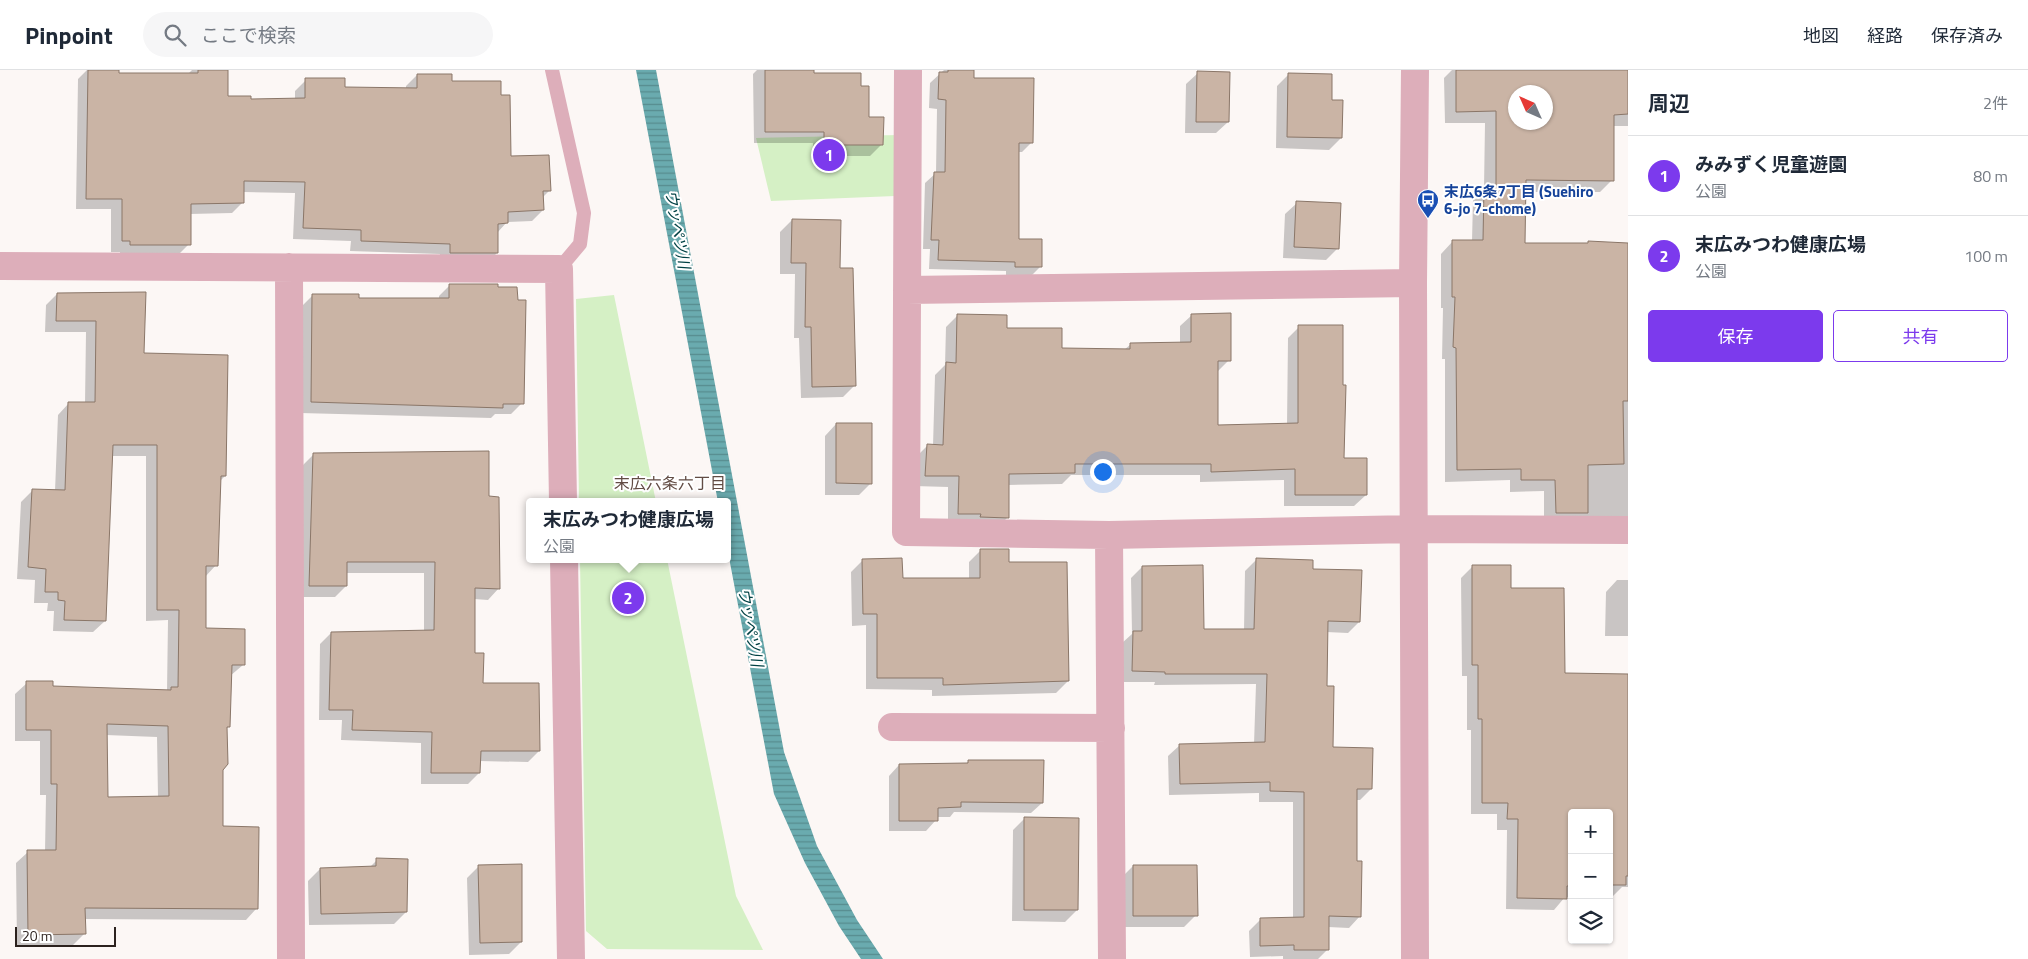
<!DOCTYPE html>
<html lang="ja">
<head>
<meta charset="utf-8">
<style>
  :root { --surface:#fff; --page:#f6f6f7; --text:#1f2937; --muted:#747a83; --line:#e0e1e3; --accent:#7c3aed }
  body { margin:0; font-family:"Titillium Web","Noto Sans JP",sans-serif; background:var(--page); color:var(--text) }
  .controls { position:absolute; right:15px; bottom:15px; display:grid; overflow:hidden; border-radius:5px; box-shadow:0 1px 4px #0004 }
  .controls button { width:45px; height:45px; display:grid; place-items:center; padding:0; border:0; border-bottom:1px solid var(--line); background:var(--surface); color:var(--text); font:25px sans-serif }
  .compass { position:absolute; left:1508px; top:15px; width:45px; height:45px; border-radius:50%; background:var(--surface); box-shadow:0 1px 4px #0004; rotate:315deg }
  .scale { position:absolute; left:15px; bottom:12px; width:101px; box-sizing:border-box; padding-left:5px; border:2px solid #2c221e; border-top:0; font-size:14px; line-height:18px; white-space:nowrap; color:#2c221e; -webkit-text-stroke:4px #fff; paint-order:stroke }
  .you { position:absolute; left:1102px; top:401px; width:18px; height:18px; margin:-12px; border:4px solid #fff; border-radius:50%; background:#1a73e8; box-shadow:0 0 0 8px #1a73e833 }
  .badge { display:grid; place-items:center; width:32px; height:32px; border-radius:50%; background:var(--accent); color:#fff; font-size:16px; font-weight:700 }
  .pin { position:absolute; translate:-50% -50%; border:2px solid #fff; box-shadow:0 1px 5px #0006 }
  .popup { position:absolute; left:526px; top:428px; width:205px; height:65px; box-sizing:border-box; display:grid; place-content:center; border-radius:5px; background:var(--surface); filter:drop-shadow(0 1px 4px #0005); font-size:16px; white-space:nowrap; color:var(--muted) }
  .popup b { font-size:19px; color:var(--text) }
  .popup::after { content:''; position:absolute; left:50%; top:100%; margin-left:-10px; border:10px solid transparent; border-top-color:var(--surface) }
  .list { margin:0; padding:0; list-style:none }
  h2 { display:flex; justify-content:space-between; align-items:center; height:65px; margin:0; padding:0 20px; font-size:21px }
  h2 small { font-size:16px; font-weight:400; color:var(--muted) }
  .list li { display:grid; grid-template-columns:32px 1fr auto; gap:15px; align-items:center; box-sizing:border-box; height:80px; padding:0 20px; border-top:1px solid var(--line) }
  .list b { display:block; font-size:19px; white-space:nowrap }
  .list p { margin:0; font-size:16px; white-space:nowrap; color:var(--muted) }
  .list em { font-size:16px; font-style:normal; color:var(--muted) }
  .actions { display:flex; gap:10px; padding:15px 20px }
  .actions a { flex:1; padding:11px 0; border:1px solid var(--accent); border-radius:5px; text-align:center; font-size:18px; color:var(--accent) }
  .actions .main { background:var(--accent); color:#fff }
  .icon { flex:none; width:28px; height:28px; fill:none; stroke:currentColor; stroke-width:2; stroke-linecap:round; stroke-linejoin:round }
  .map { position:relative; flex:none; width:1628px; height:889px; overflow:hidden }
  header { display:flex; align-items:center; gap:30px; box-sizing:border-box; height:70px; padding:0 25px; background:var(--surface); border-bottom:1px solid var(--line) }
  header strong { font-size:24px }
  nav { display:flex; gap:28px; margin-inline-start:auto; font-size:18px }
  .search { width:350px; height:45px; background:var(--page); display:flex; align-items:center; gap:12px; box-sizing:border-box; padding:0 18px; border-radius:28px; color:var(--muted); font-size:19px }
  main { display:flex }
  aside { flex:1; background:var(--surface) }
  .map>svg:first-child { display:block }
  .green { fill:#d5f0c5 }
  .water { fill:url(#water-rules) }
  .shadow { fill:#0003; fill-rule:evenodd }
  .building { fill:#cab4a5; stroke:#8a7668; fill-rule:evenodd }
  .lines { fill:none; stroke-linecap:round; stroke-linejoin:round }
  .service { stroke:#ddaeba; stroke-width:14 }
  .minor { stroke:#ddaeba; stroke-width:28 }
  .labels { text-anchor:middle; dominant-baseline:central; stroke-width:4; stroke-linejoin:round; paint-order:stroke }
  .transit-label { font-size:15px; font-weight:bold; fill:#164399; stroke:#fff; text-anchor:start }
  .water-label { font-size:16px; font-style:italic; fill:#004144; stroke:#fff }
  .neighbourhood-label { font-size:16px; fill:#624c44; stroke:#fff }
</style>
</head>
<body>
<header>
<strong>Pinpoint</strong>
<div class="search"><svg class="icon" aria-label="search" viewBox="0 0 24 24"><circle cx="10" cy="10" r="6"/><path d="M15 15l6 6"/></svg>ここで検索</div>
<nav><a>地図</a><a>経路</a><a>保存済み</a></nav>
</header>
<main>
<div class="map">
<svg width="1628" height="889" viewBox="0 0 1628 889">
  <defs>
    <pattern id="water-rules" width="6" height="5" patternUnits="userSpaceOnUse" patternTransform="scale(1.25)"><rect width="6" height="5" fill="#6aabaf"/><path d="M0 2.5h6" fill="none" stroke="#578b8e"/></pattern>
  </defs>
  <rect width="100%" height="100%" fill="#fcf7f5"/>
  <path class="green" d="M899,65L895,126L771,131L756,68Z
    M614,225L656,432H579L576,229Z
    M580,489H667L736,826L763,880L607,879L586,861Z"/>
  <path class="water" d="M636,0H656L784,682L817,776L857,850L883,889H861L839,856L805,793L774,724L727,477V432H718Z"/>
  <path class="shadow" d="M87,0H118V4H188L192,0H227L226,27L249,30H295V21L306,10L344,19H406V16L417,5L450,12L499,26L509,88L550,120L542,128L543,140L532,151L507,152L497,163V183L486,194L439,193L440,184L350,181L351,171L293,169L295,123L243,122V132L232,143L190,144L189,174L178,185H120V182H111V139H76L78,9Z
    M757,0H813V4L860,17L868,48L882,74L870,86H813V73H754L753,4Z
    M944,0H973V9L1032,72L1022,82H1018L1017,170L1040,197L1031,206H1006V201L929,199L930,179H923L925,113L936,103L937,39L929,38L930,13Z
    M1452,0H1628V56H1613L1612,110L1600,122H1525L1524,175L1628,174V454H1544V421L1510,422V410L1445,412V289H1442L1443,238H1441V184L1453,171H1472L1473,130L1484,118L1485,53H1445L1444,8ZM1516,22H1546V52H1516Z
    M1198,3L1228,52L1216,63H1185L1186,14Z
    M1289,4L1330,31L1341,68L1329,80L1276,78L1277,16Z
    M1297,133L1338,178L1326,190L1283,188L1285,144Z
    M792,150L839,199L855,315L843,327L801,328L799,268H794L795,204H780V162Z
    M450,215L522,333L511,344H495L491,348L300,343L302,236L313,225L358,229H439V226Z
    M144,223L143,284L225,406L220,411L216,495L205,507V560L243,595L230,606L229,656L226,659L222,700V757L257,838L246,850L84,849V864L73,875L17,876L16,793L28,782L45,781L46,725H40V671H15V624L27,613L52,617L167,621L168,550L146,551V386H111L105,551L93,562L53,561L54,541H47L48,533H34L35,510L17,509L21,432L33,420L55,421L58,345L69,333H85L86,262H45L46,235L57,224ZM106,665L157,667L158,727L107,728Z
    M1192,245L1229,290L1217,302V356L1287,355L1288,268L1299,257L1343,389L1366,425L1354,436H1284V410L1200,412V405H1071L1062,414L1008,415V447L996,459L948,454V417L914,416L916,387L927,376H933L935,305L945,295L946,257L957,246L1006,259L1060,280H1124L1131,274L1180,273V256Z
    M836,354L871,413L859,425H825V366Z
    M313,385L487,428L499,518L488,530L474,529V584L482,614L539,681L528,692L479,691V703L468,714H421V673L341,670L342,650H319L320,574L331,563L424,561V503H346V516L335,527H299L302,396Z
    M981,480L1008,493L1068,611L1056,623L932,626V620L866,619V555L852,556L851,502L863,490L902,509H969V492Z
    M1256,490L1312,501L1359,552L1348,563L1326,562V617L1331,679L1371,719L1360,730H1355V792L1360,846L1349,858L1328,857V879L1318,889H1283V886L1250,887L1249,861L1260,850L1293,848V732H1259V723L1169,725L1168,686L1180,675L1254,674L1256,614L1154,615L1155,612H1121L1122,573L1132,564L1131,508L1142,497L1203,560H1244L1245,501Z
    M1472,497L1509,520L1563,605H1628V817H1622L1613,826H1609V743H1572V827H1565L1554,840L1506,839L1507,760H1497V744H1471V660H1467V606H1462L1461,508Z
    M1617,510H1628V566H1605L1606,522Z
    M969,691L1042,733L1031,743L954,742L950,747H936V750L926,761H889V706L899,695L966,694Z
    M1025,748L1077,840L1065,852L1012,851L1013,760Z
    M377,790L406,842L394,854L309,855L308,811L320,799L369,798Z
    M479,796L521,872L509,884L469,885L467,808Z
    M1133,796L1196,845L1184,857H1121V808Z"/>
  <path class="building" d="M88,0H119V3H198V0H228V26H251V29L305,28V8H345V17L417,18V4H452V11H501V25H510L511,86L549,85L551,121H543L544,140L508,142V153L498,154V183H450V174L361,171V160L303,158L305,112L244,111V133L191,134V175H130V171H122V129H86Z
    M765,0H814V3H861V16H869V47H884L883,75H824V62H765Z
    M948,0H974V8H1034L1033,73H1019V169H1042V197H1015V192L938,190L939,170H931L934,102H945L946,30L938,29L939,2H948Z
    M1456,0H1628V44L1614,45V111L1526,110L1525,173H1588V171L1628,173V331H1623L1624,394L1588,395V443H1556L1555,410H1521V399L1457,400L1456,278L1453,277L1455,227H1452V170H1483L1484,116H1496V41L1456,42ZM1516,22H1546V52H1516Z
    M1197,1L1230,2L1229,52H1196Z
    M1288,3L1332,4V30H1343L1342,68L1287,67Z
    M1296,131L1341,133L1339,179L1294,177Z
    M792,149L841,150L840,198H853L856,316L812,317L811,257H805L806,193H791Z
    M449,214H498V217H517L518,230H526L524,334H503V338L311,332L312,224H359V228H449Z
    M146,222L144,283L228,285L226,406H221L218,496H206V558L245,559V595H232L230,657H227L228,694L223,700V756L259,757L258,839L85,838L86,864L28,865L27,780H56L57,714H51V660H26V611H53V616L171,620V617H178L179,540H157V375H113L106,551L64,550L65,531L58,530V522H45L46,499L28,497L32,419L65,420L68,332H95L96,251H56L57,223ZM107,654L168,656L169,726L108,727Z
    M1231,243V291H1218V355L1298,353V255H1343V315H1346L1344,388H1367V425H1295V399L1211,402V394H1075V403L1009,404V448L980,447L981,444H958L959,406H925L927,374L943,375L946,292L956,293L957,244L1007,245V258H1062V278L1130,279V273L1191,272V244Z
    M836,353H872V414L836,413Z
    M489,381V426L499,427L500,519L475,518V583H484L483,613H539L540,681H481L480,703H431L432,662L352,660L353,640H329L331,562L434,560L435,492H347V516H309L313,383Z
    M980,479H1009V492H1067L1069,611L943,615V608H877V544H863L862,489L902,488L903,508H980Z
    M1256,488L1313,490V499L1362,500L1360,552L1328,551L1327,616H1334L1333,677L1373,678L1372,719H1357V791H1362L1361,847L1329,846V880H1294V875L1260,876V848L1304,847V722L1270,721V712L1180,714L1179,674L1265,672L1267,604H1165V602L1132,601L1133,561H1142V496L1203,495L1204,559H1254Z
    M1472,495H1511V518H1564L1565,603L1628,604V806H1626V815H1609V743H1572V816H1567V829L1517,828L1518,749H1507L1508,733H1482V649H1478V595H1472Z
    M968,690H1044L1043,733L961,732V737L938,738V751H899V694L968,693Z
    M1024,747L1079,748L1078,840H1024Z
    M376,788L408,789L407,842L321,844L320,798L376,796Z
    M522,794V872L480,873L478,795Z
    M1133,795H1197L1198,846H1133Z"/>
  <g class="lines">
    <path class="service" d="M552,0L584,143L580,174L559,199"/>
    <path class="minor" d="M908,0L906,462L1109,465L1414,459L1628,460
      M0,196L559,199L563,432
      M289,197L291,889
      M907,220L1413,213
      M1109,465L1112,889
      M564,489L571,889
      M892,657L1111,658
      M1415,889L1413,213L1415,0"/>
  </g>
  <defs>
    <g id="bus-pin" transform="scale(1.125)"><path d="M0 17L-7.5 6A9.5 9.5 0 1 1 7.5 6Z" fill="#1a4fb4" stroke="#fff"/><path d="M-5-6H5V4H4V6H2V4H-2V6H-4V4H-5ZM-3.5-4V0h7V-4ZM-3.5 1.2v1.5H-2V1.2ZM2 1.2v1.5H3.5V1.2Z" fill="#fff"/></g>
  </defs>
  <g fill-rule="evenodd">
    <use href="#bus-pin" x="1428" y="130"/>
  </g>
  <g class="labels">
    <g class="transit-label">
      <text x="1444" y="121">末広6条7丁目 (Suehiro<tspan x="1444" dy="17">6-jo 7-chome)</tspan></text>
    </g>
    <g class="water-label">
      <text transform="translate(678 159) rotate(80)">ウッペツ川</text>
      <text transform="translate(751 557) rotate(80)">ウッペツ川</text>
    </g>
    <g class="neighbourhood-label">
      <text x="670" y="413">末広六条六丁目</text>
    </g>
  </g>
</svg>
<div class="controls">
<button>+</button>
<button>−</button>
<button><svg class="icon" aria-label="layers" viewBox="0 0 24 24"><path d="M12 4l9 5-9 5-9-5zM3 14l9 5 9-5"/></svg></button>
</div>
<svg class="compass" viewBox="-18 -18 36 36"><path d="M0-13l5 13h-10z" fill="#e53935"/><path d="M0 13l5-13h-10z" fill="#747a83"/></svg>
<div class="scale">20 m</div>
<div class="you"></div>
<div class="pin badge" style="left:829px;top:85px">1</div>
<div class="pin badge" style="left:628px;top:528px">2</div>
<div class="popup"><b>末広みつわ健康広場</b>公園</div>
</div>
<aside>
<h2>周辺<small>2件</small></h2>
<ul class="list">
<li><span class="badge">1</span><div><b>みみずく児童遊園</b><p>公園</p></div><em>80 m</em></li>
<li><span class="badge">2</span><div><b>末広みつわ健康広場</b><p>公園</p></div><em>100 m</em></li>
</ul>
<div class="actions"><a class="main">保存</a><a>共有</a></div>
</aside>
</main>
</body>
</html>
